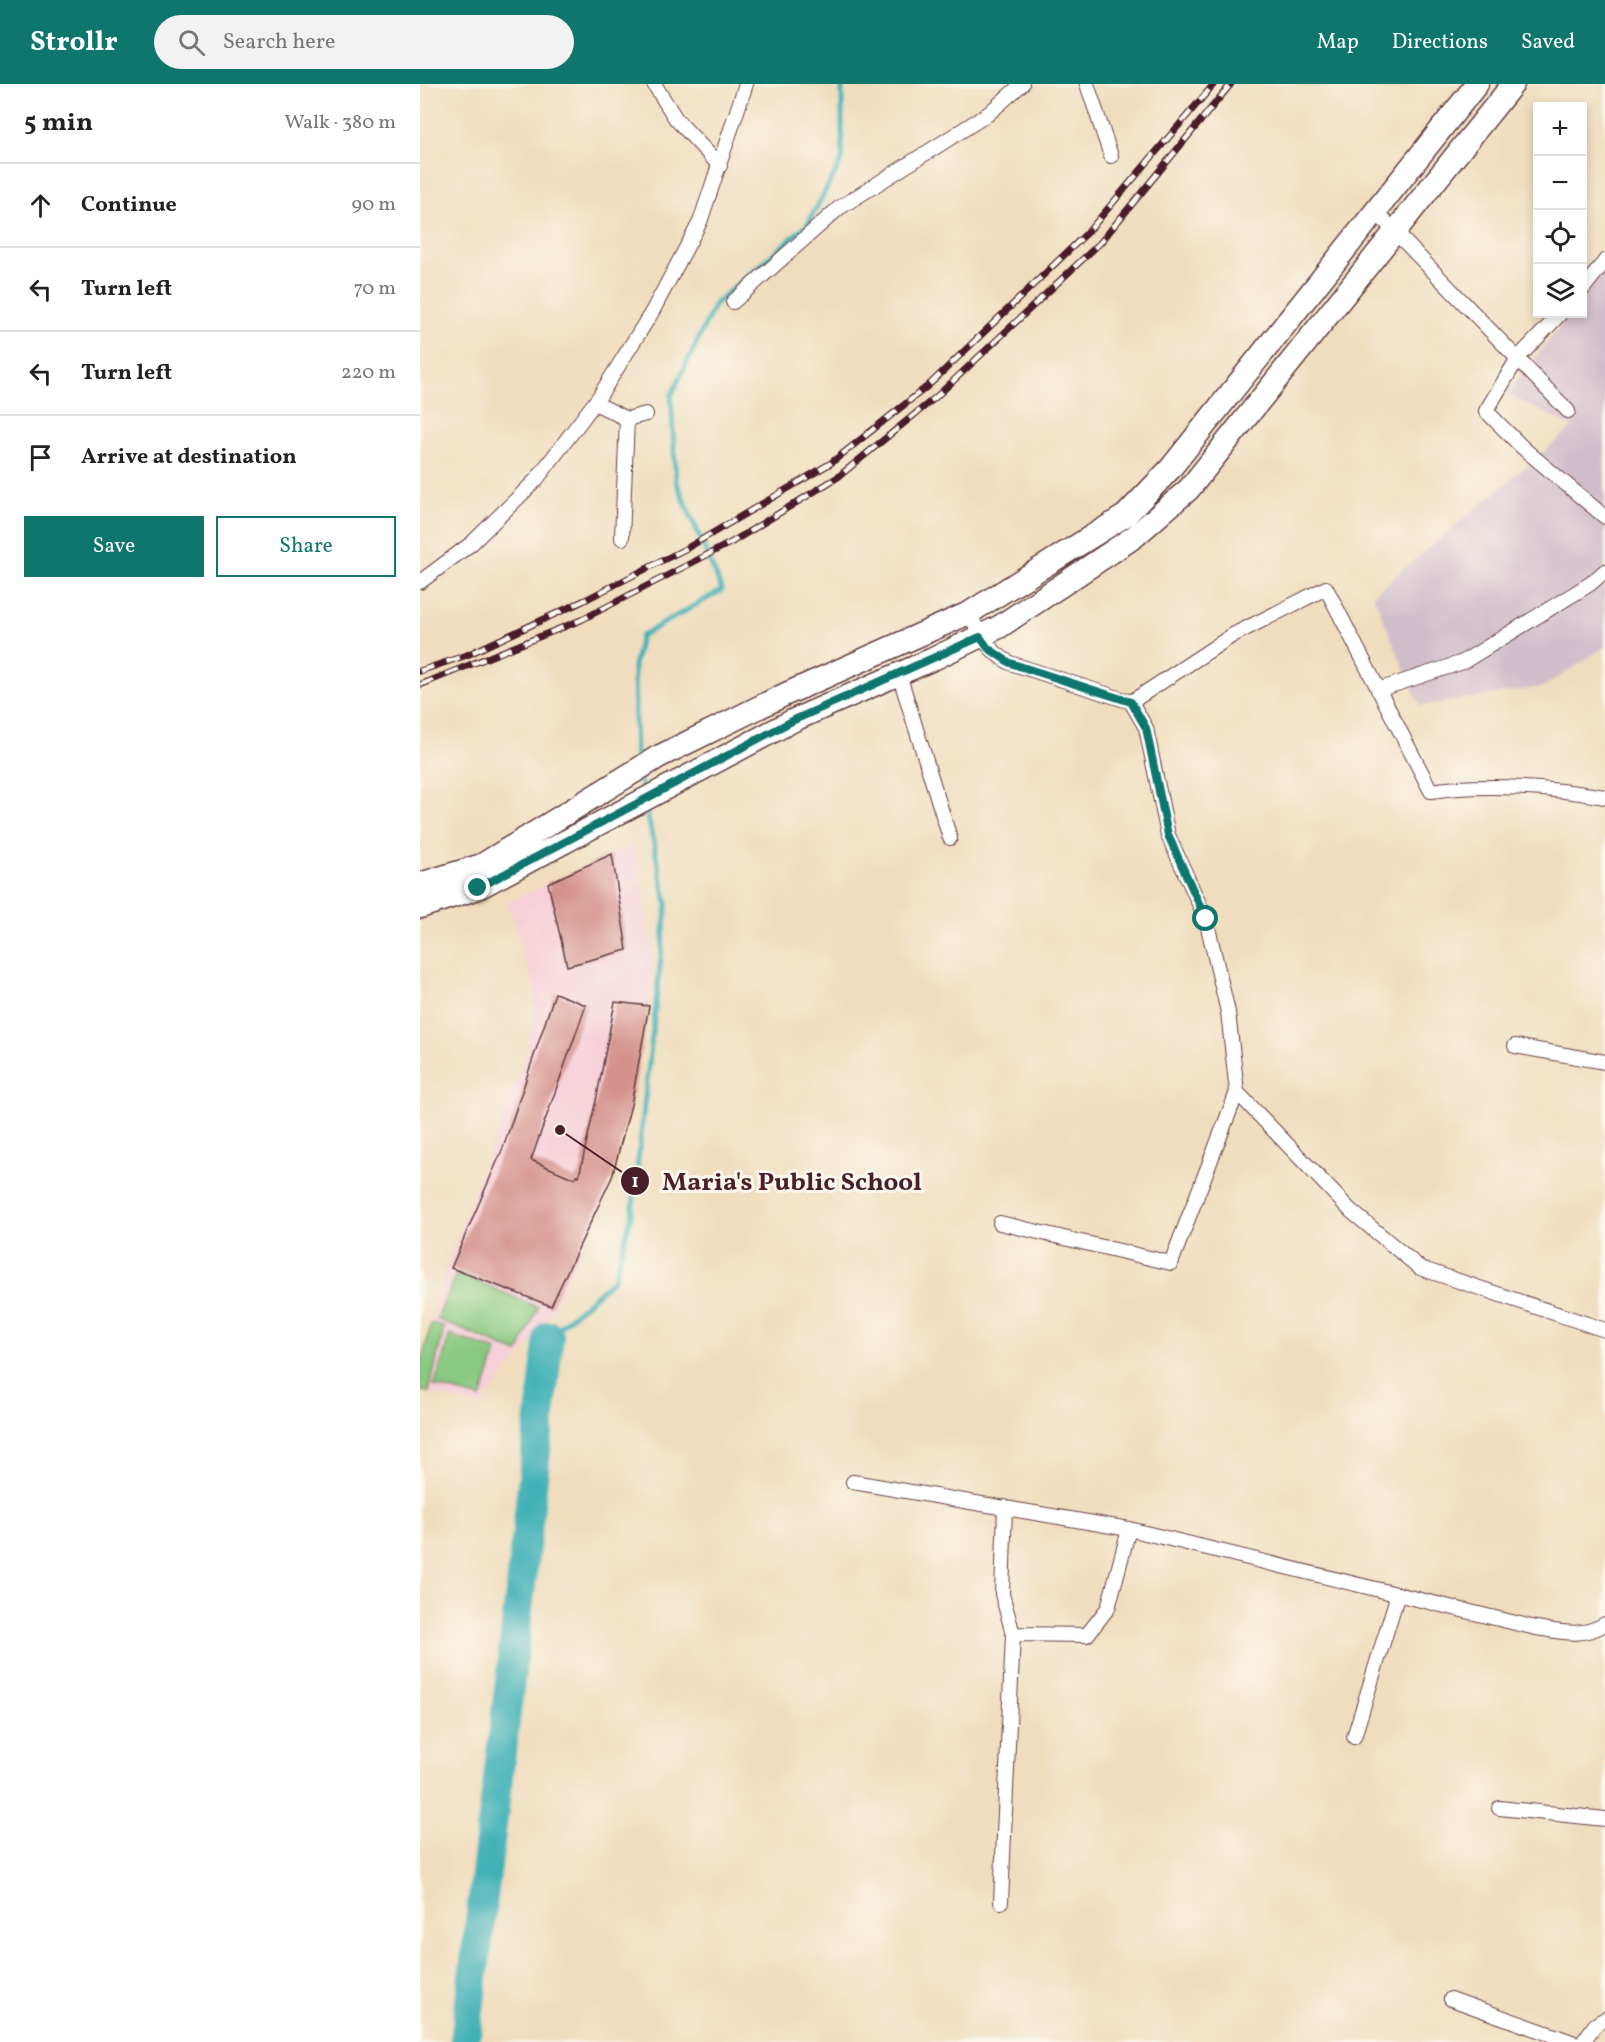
<!DOCTYPE html>
<html lang="en">
<head>
<meta charset="utf-8">
<style>
  :root { --surface:#fff; --page:#f2f2f2; --text:#222; --muted:#767676; --line:#e0e0e0; --accent:#0f766e }
  body { margin:0; font-family:Vollkorn,serif; background:var(--page); color:var(--text) }
  .controls { position:absolute; right:18px; top:18px; display:grid; overflow:hidden; border-radius:0px; box-shadow:0 3px 9px #0003 }
  .controls button { width:54px; height:54px; display:grid; place-items:center; padding:0; border:0; border-bottom:2px solid var(--line); background:var(--surface); color:var(--text); font:30px sans-serif }
  .stop { position:absolute; width:18px; height:18px; margin:-14px; border:4px solid #0f766e; border-radius:50%; background:#fff }
  .stop.end { background:#0f766e; border-color:#fff; box-shadow:0 2px 6px #0008 }
  .list { margin:0; padding:0; list-style:none }
  h2 { display:flex; justify-content:space-between; align-items:center; height:78px; margin:0; padding:0 24px; font-size:26px }
  h2 small { font-size:20px; font-weight:400; color:var(--muted) }
  .list li { display:grid; grid-template-columns:39px 1fr auto; gap:18px; align-items:center; box-sizing:border-box; height:84px; padding:0 24px; border-top:2px solid var(--line) }
  .list b { display:block; font-size:22px; white-space:nowrap }
  .list em { font-size:20px; font-style:normal; color:var(--muted) }
  .actions { display:flex; gap:12px; padding:18px 24px }
  .actions a { flex:1; padding:14px 0; border:2px solid var(--accent); border-radius:0px; text-align:center; font-size:21px; color:var(--accent) }
  .actions .main { background:var(--accent); color:#fff }
  .icon { flex:none; width:33px; height:33px; fill:none; stroke:currentColor; stroke-width:2; stroke-linecap:round; stroke-linejoin:round }
  .map { position:relative; flex:none; width:1185px; height:1958px; overflow:hidden }
  header { display:flex; align-items:center; gap:36px; box-sizing:border-box; height:84px; padding:0 30px; background:var(--accent); color:#fff }
  header strong { font-size:28px }
  nav { display:flex; gap:33px; margin-inline-start:auto; font-size:21px }
  .search { width:420px; height:54px; background:var(--page); display:flex; align-items:center; gap:15px; box-sizing:border-box; padding:0 21px; border-radius:33px; color:var(--muted); font-size:22px }
  main { display:flex }
  aside { flex:1; background:var(--surface) }
  .map>svg:first-child { display:block }
  .built { fill:#f6cfd8 }
  .industrial { fill:#d1bdca }
  .green { fill:#89c981; stroke:#6a7456; stroke-width:1.5 }
  .lines { fill:none; stroke-linecap:round; stroke-linejoin:round }
  .stream { stroke:#40b1b7; stroke-width:5 }
  .river { stroke:#40b1b7; stroke-width:30 }
  .building { fill:#d5928d }
  .street-casing { stroke:#633c41; stroke-width:16 }
  .primary-casing { stroke:#633c41; stroke-width:25 }
  .street { stroke:#fff; stroke-width:14 }
  .primary { stroke:#fff; stroke-width:22 }
  .rail-casing { stroke:#4a1f2b; stroke-width:7 }
  .rail { stroke:#fbf7ec; stroke-width:4.5; stroke-dasharray:14; stroke-linecap:butt }
  .route { stroke:#0f766e; stroke-width:8 }
  .leader { fill:none; stroke:#4a1f2b; stroke-width:2 }
  .callout-dot { fill:#4a1f2b; stroke:#fbf7ec; stroke-width:2 }
  .mark-label { font-size:18px; text-anchor:middle; font-weight:bold; fill:#fff }
  .callout-label { font-size:26px; text-anchor:middle; font-weight:bold; fill:#4a1f2b; stroke:#fbf7ec; stroke-width:6; stroke-linejoin:round; paint-order:stroke }
</style>
</head>
<body>
<header>
<strong>Strollr</strong>
<div class="search"><svg class="icon" aria-label="search" viewBox="0 0 24 24"><circle cx="10" cy="10" r="6"/><path d="M15 15l6 6"/></svg>Search here</div>
<nav><a>Map</a><a>Directions</a><a>Saved</a></nav>
</header>
<main>
<aside>
<h2>5 min<small>Walk · 380 m</small></h2>
<ul class="list">
<li><svg class="icon" aria-label="ahead" viewBox="0 0 24 24"><path d="M12 20V5M6 11l6-6 6 6"/></svg><div><b>Continue</b></div><em>90 m</em></li>
<li><svg class="icon" aria-label="left" viewBox="0 0 24 24"><path d="M17 20v-9H6M10 6l-5 5 5 5"/></svg><div><b>Turn left</b></div><em>70 m</em></li>
<li><svg class="icon" aria-label="left" viewBox="0 0 24 24"><path d="M17 20v-9H6M10 6l-5 5 5 5"/></svg><div><b>Turn left</b></div><em>220 m</em></li>
<li><svg class="icon" aria-label="arrive" viewBox="0 0 24 24"><path d="M6 21V4h12l-3 4 3 4H6"/></svg><div><b>Arrive at destination</b></div></li>
</ul>
<div class="actions"><a class="main">Save</a><a>Share</a></div>
</aside>
<div class="map">
<svg width="1185" height="1958" viewBox="0 0 1185 1958">
  <rect width="100%" height="100%" fill="#fbf7ec"/>
  <filter id="ink" filterUnits="userSpaceOnUse"><feTurbulence type="fractalNoise" baseFrequency=".0167" numOctaves="2"/><feDisplacementMap in="SourceGraphic" scale="12" xChannelSelector="R" yChannelSelector="G"/><feConvolveMatrix kernelMatrix="1 2 1 2 8 2 1 2 1" color-interpolation-filters="sRGB"/></filter>
  <filter id="wash" filterUnits="userSpaceOnUse"><feTurbulence type="fractalNoise" baseFrequency=".008" numOctaves="4" result="noise"/><feDisplacementMap in="SourceGraphic" scale="24" xChannelSelector="R" yChannelSelector="G"/><feGaussianBlur stdDeviation="1.35" result="paint"/><feColorMatrix in="noise" values="0 0 0 0 0 0 0 0 0 0 0 0 0 0 0 0 0 1.4 0 .05"/><feComposite in="paint" operator="in"/></filter>
  <g filter="url(#wash)">
    <rect width="100%" height="100%" fill="#f0ddbd"/>
    <path class="built" d="M215,760L233,863L229,922L212,1016L186,1113L126,1240L60,1322L0,1307V1284L26,1183L106,971L116,909L88,818Z"/>
    <path class="industrial" d="M1185,185V563L1123,603L1000,622L953,511L1153,343L1087,310L1150,230H1162L1163,214Z"/>
    <path class="green" d="M37,1189L118,1223L98,1269L17,1235Z
      M11,1240L24,1243L9,1308L0,1307V1284Z
      M30,1251L77,1267L61,1314L14,1302Z"/>
    <g class="lines">
      <path class="stream" d="M216,679L214,582L221,552L302,506L256,397L251,312L295,220L387,141L422,76V0
        M219,691L223,711
        M129,1252L194,1195L212,1129L247,820L225,720"/>
      <path class="river" d="M45,1958L90,1597L129,1252"/>
    </g>
    <g id="blocks">
      <path class="building" d="M192,770L207,866L147,882L128,799Z
        M135,909L166,921L111,1076L155,1095L156,1091L159,1092L177,1012L195,918L229,922L211,1021L192,1093L131,1222L31,1184L83,1064Z"/>
    </g>
  </g>
  <g filter="url(#ink)">
    <use href="#blocks" fill-opacity="0" stroke="#633c41" stroke-width="1.5"/>
    <g class="lines">
      <g class="street-casing">
        <path id="street" d="M234,0L256,35L300,82
          M667,0L691,72
          M956,128L1148,327
          M1162,206L1185,177
          M313,218L419,124L568,30L602,0
          M1140,230L1098,274L1066,327L1103,364L1185,433
          M175,319L207,335L226,330
          M202,454L207,335
          M0,498L52,459L116,396L179,313L232,228L280,138L326,0
          M549,529C560,551 568,567 590,579L711,618L726,644L748,751L786,835L808,928L817,1008L931,1127L1000,1184L1185,1246
          M479,590L530,754
          M958,606L1043,578L1170,500L1185,487
          M711,618L813,551L906,504L1011,707C1062,699 1134,704 1185,713
          M1095,962L1185,978
          M580,1139L751,1179L817,1008
          M433,1398L709,1445L1116,1544C1141,1548 1162,1554 1185,1540
          M593,1550L667,1551L688,1524L709,1445
          M934,1653L978,1510
          M1079,1724L1185,1735
          M581,1818L593,1550L582,1510L585,1423
          M1031,1915L1152,1958
          M1163,1958L1175,1941L1185,1935"/>
      </g>
      <g class="primary-casing">
        <path id="primary" d="M0,800L62,781L238,673L366,610L549,529L706,431L750,385L1057,0
          M0,823L58,804L374,636L513,575L579,543L714,453L769,405L1093,0"/>
      </g>
      <use href="#street" class="street"/>
      <use href="#primary" class="primary"/>
      <g class="rail-casing">
        <path id="rail" d="M0,587L47,571L163,517L269,463L411,379L509,301L668,148L794,0
          M0,601L161,536L312,458L418,393L516,313L680,159L811,0"/>
      </g>
      <use href="#rail" class="rail"/>
    </g>
  </g>
  <g class="lines" filter="url(#ink)">
    <path class="route" d="M58,804L374,636L560,553L568,564L590,579L711,618L726,644L748,751L786,835"/>
  </g>
  <path class="leader" d="M140 1046L215 1097"/>
  <g class="callout-dot">
    <circle cx="140" cy="1046" r="6"/>
    <circle cx="215" cy="1097" r="15"/>
  </g>
  <g class="mark-label">
    <text x="215" y="1103">1</text>
  </g>
  <g class="callout-label">
    <text x="372" y="1106">Maria's Public School</text>
  </g>
</svg>
<div class="controls">
<button>+</button>
<button>−</button>
<button><svg class="icon" aria-label="locate" viewBox="0 0 24 24"><circle cx="12" cy="12" r="6"/><path d="M12 2v4M12 18v4M2 12h4M18 12h4"/></svg></button>
<button><svg class="icon" aria-label="layers" viewBox="0 0 24 24"><path d="M12 4l9 5-9 5-9-5zM3 14l9 5 9-5"/></svg></button>
</div>
<div class="stop" style="left:786px;top:835px"></div>
<div class="stop end" style="left:58px;top:804px"></div>
</div>
</main>
</body>
</html>
